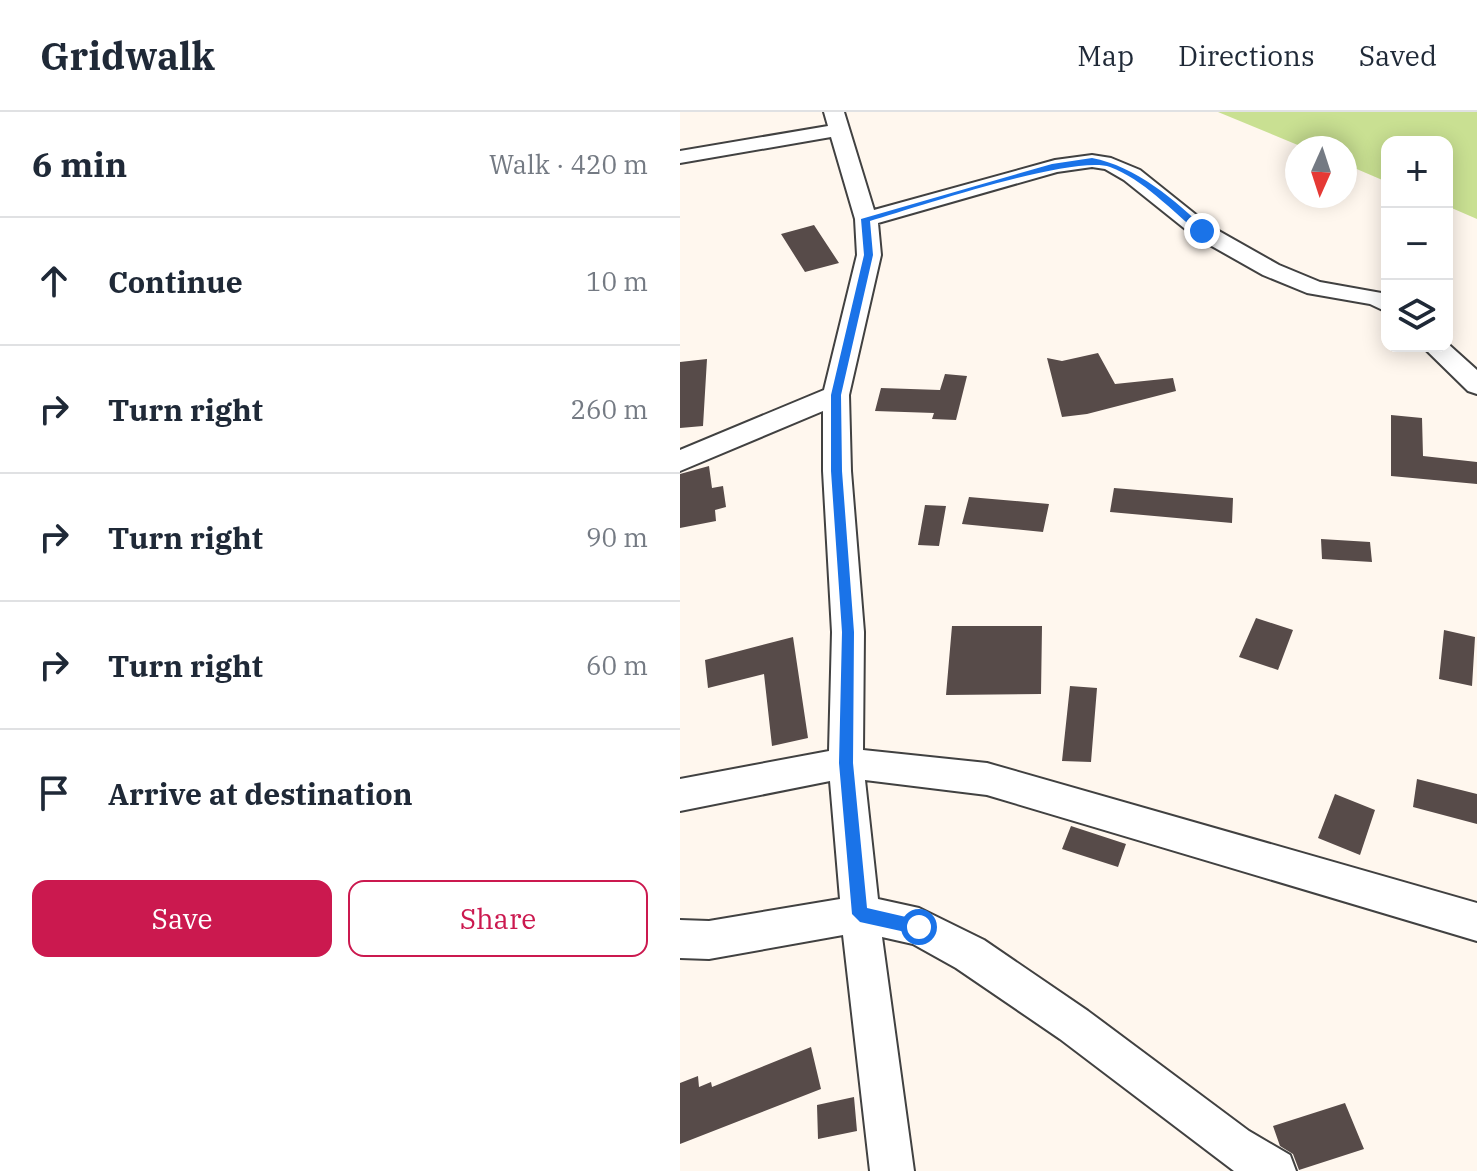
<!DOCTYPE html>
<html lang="en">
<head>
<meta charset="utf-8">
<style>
  :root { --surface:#fff; --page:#f2f2f3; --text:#1f2937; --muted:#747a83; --line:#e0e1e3; --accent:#cb194f }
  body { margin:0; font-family:"IBM Plex Serif",serif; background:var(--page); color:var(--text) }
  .controls { position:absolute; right:24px; top:24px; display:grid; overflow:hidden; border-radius:16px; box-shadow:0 4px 20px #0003 }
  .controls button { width:72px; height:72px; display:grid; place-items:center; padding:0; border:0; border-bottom:2px solid var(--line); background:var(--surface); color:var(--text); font:40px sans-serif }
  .compass { position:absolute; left:605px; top:24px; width:72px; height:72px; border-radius:50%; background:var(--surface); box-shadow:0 4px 20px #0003; rotate:183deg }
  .stop { position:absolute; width:24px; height:24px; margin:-18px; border:6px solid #1a73e8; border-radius:50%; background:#fff }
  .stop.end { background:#1a73e8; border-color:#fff; box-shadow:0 2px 8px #0008 }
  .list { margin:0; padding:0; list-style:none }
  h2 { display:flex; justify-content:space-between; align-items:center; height:104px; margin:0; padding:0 32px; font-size:34px }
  h2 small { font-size:26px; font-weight:400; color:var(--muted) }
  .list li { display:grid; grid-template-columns:52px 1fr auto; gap:24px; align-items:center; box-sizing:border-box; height:128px; padding:0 32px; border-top:2px solid var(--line) }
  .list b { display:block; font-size:30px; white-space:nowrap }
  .list em { font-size:26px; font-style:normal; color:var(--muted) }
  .actions { display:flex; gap:16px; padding:24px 32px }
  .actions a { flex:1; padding:18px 0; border:2px solid var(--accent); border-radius:16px; text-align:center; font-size:28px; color:var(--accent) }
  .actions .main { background:var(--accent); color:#fff }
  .icon { flex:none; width:44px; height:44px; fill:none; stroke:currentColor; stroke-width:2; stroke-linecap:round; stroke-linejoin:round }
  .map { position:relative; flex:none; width:797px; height:1059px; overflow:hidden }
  header { display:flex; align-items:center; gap:48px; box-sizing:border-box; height:112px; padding:0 40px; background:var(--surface); border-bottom:2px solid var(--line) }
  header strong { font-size:38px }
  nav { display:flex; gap:44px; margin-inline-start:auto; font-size:28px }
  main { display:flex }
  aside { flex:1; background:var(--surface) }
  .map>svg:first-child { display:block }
  .forest { fill:#c9e092 }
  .building { fill:#574b49 }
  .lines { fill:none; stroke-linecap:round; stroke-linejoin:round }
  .minor-casing { stroke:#414141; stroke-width:4 }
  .minor { fill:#fff; fill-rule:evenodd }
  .route { fill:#1a73e8 }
</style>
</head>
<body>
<header>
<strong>Gridwalk</strong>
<nav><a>Map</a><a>Directions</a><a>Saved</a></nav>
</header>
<main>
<aside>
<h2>6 min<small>Walk · 420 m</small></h2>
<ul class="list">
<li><svg class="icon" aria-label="ahead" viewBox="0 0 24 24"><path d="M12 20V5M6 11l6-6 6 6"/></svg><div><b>Continue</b></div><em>10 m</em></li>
<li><svg class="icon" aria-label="right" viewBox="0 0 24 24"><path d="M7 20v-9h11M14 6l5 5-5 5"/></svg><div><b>Turn right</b></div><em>260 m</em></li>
<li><svg class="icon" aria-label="right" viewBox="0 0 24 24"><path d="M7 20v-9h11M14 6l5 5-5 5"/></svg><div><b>Turn right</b></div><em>90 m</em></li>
<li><svg class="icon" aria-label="right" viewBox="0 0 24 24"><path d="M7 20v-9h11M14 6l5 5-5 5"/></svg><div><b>Turn right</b></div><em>60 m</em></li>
<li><svg class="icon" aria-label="arrive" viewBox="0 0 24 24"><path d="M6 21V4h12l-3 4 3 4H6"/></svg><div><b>Arrive at destination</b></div></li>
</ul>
<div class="actions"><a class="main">Save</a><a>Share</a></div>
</aside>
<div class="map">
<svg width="797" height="1059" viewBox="0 0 797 1059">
  <rect width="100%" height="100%" fill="#fff7ee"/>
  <path class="forest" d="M538,0H797V107L767,94V30H707V70L665,52V36H625Z"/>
  <path class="building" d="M134,113L159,151L125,160L101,122Z
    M418,241L435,272L493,266L496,279L407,302L382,305L367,246L382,249Z
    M27,247L23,314L0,316V250Z
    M265,262L287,264L276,308L252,307L254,301L195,299L201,276L260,278Z
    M711,303L742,306L743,344L797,350V372L711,364Z
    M29,354L32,376L43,374L46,395L35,398L36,409L0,416V362Z
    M434,376L553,386L552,411L430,400Z
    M289,385L369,392L363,420L282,412Z
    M245,393L266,394L259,434L238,433Z
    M641,427L690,430L692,450L642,447Z
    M576,506L613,518L598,558L559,545Z
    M272,514H362L361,582L266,583Z
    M764,518L795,525L792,574L759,567Z
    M113,525L128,626L92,634L84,562L28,576L25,548Z
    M390,574L417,576L411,650L382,649Z
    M737,667L797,682V712L733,695Z
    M655,682L695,698L680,743L638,726Z
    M391,714L446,732L438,755L382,737Z
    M131,935L141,977L0,1032V971L18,964L19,975L31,970L32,975Z
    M174,985L177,1019L138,1027L137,993Z
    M665,991L684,1037L619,1058L613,1042L600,1034L593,1014Z"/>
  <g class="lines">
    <g class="minor-casing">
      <path id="minor" d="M144,0H164L194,98L375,48L412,43L431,46L460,58L530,114L599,153L640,170L707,182V200L690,192L627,181L583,163L514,124L444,68L425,57L412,55L377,60L198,111L201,143L169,283L171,359L184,520L183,638L307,651L797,791V829L307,683L185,668L198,787L239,796L304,828L408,899L569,1019L610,1043L616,1059H554L380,927L276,856L233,832L202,825L234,1059H190L163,823L29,847L0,846V808L29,809L160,787L150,669L0,699V667L149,639L152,520L143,359V299L0,359V338L144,278L177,143L175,107L151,25L0,51V39L148,14Z
        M767,231L797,258V282L788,279L742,234H767Z"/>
    </g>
    <use href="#minor" class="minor"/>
  </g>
  <path class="route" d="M412,46C455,54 496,88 527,119L519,121C492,99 463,67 430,55C394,42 235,96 190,109L193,143L161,283L162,359L174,520L173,651L187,796L239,808L247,815L239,823L180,810L172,802L159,651L162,520L151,359V283L184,143L181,107L372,52Z"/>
</svg>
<div class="controls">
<button>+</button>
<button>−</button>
<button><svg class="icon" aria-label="layers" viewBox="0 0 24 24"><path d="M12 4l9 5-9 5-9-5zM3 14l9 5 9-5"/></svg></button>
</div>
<svg class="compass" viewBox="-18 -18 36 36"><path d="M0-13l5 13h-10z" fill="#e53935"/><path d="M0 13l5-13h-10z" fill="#747a83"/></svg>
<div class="stop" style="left:239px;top:815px"></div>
<div class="stop end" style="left:522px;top:119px"></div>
</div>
</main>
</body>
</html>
